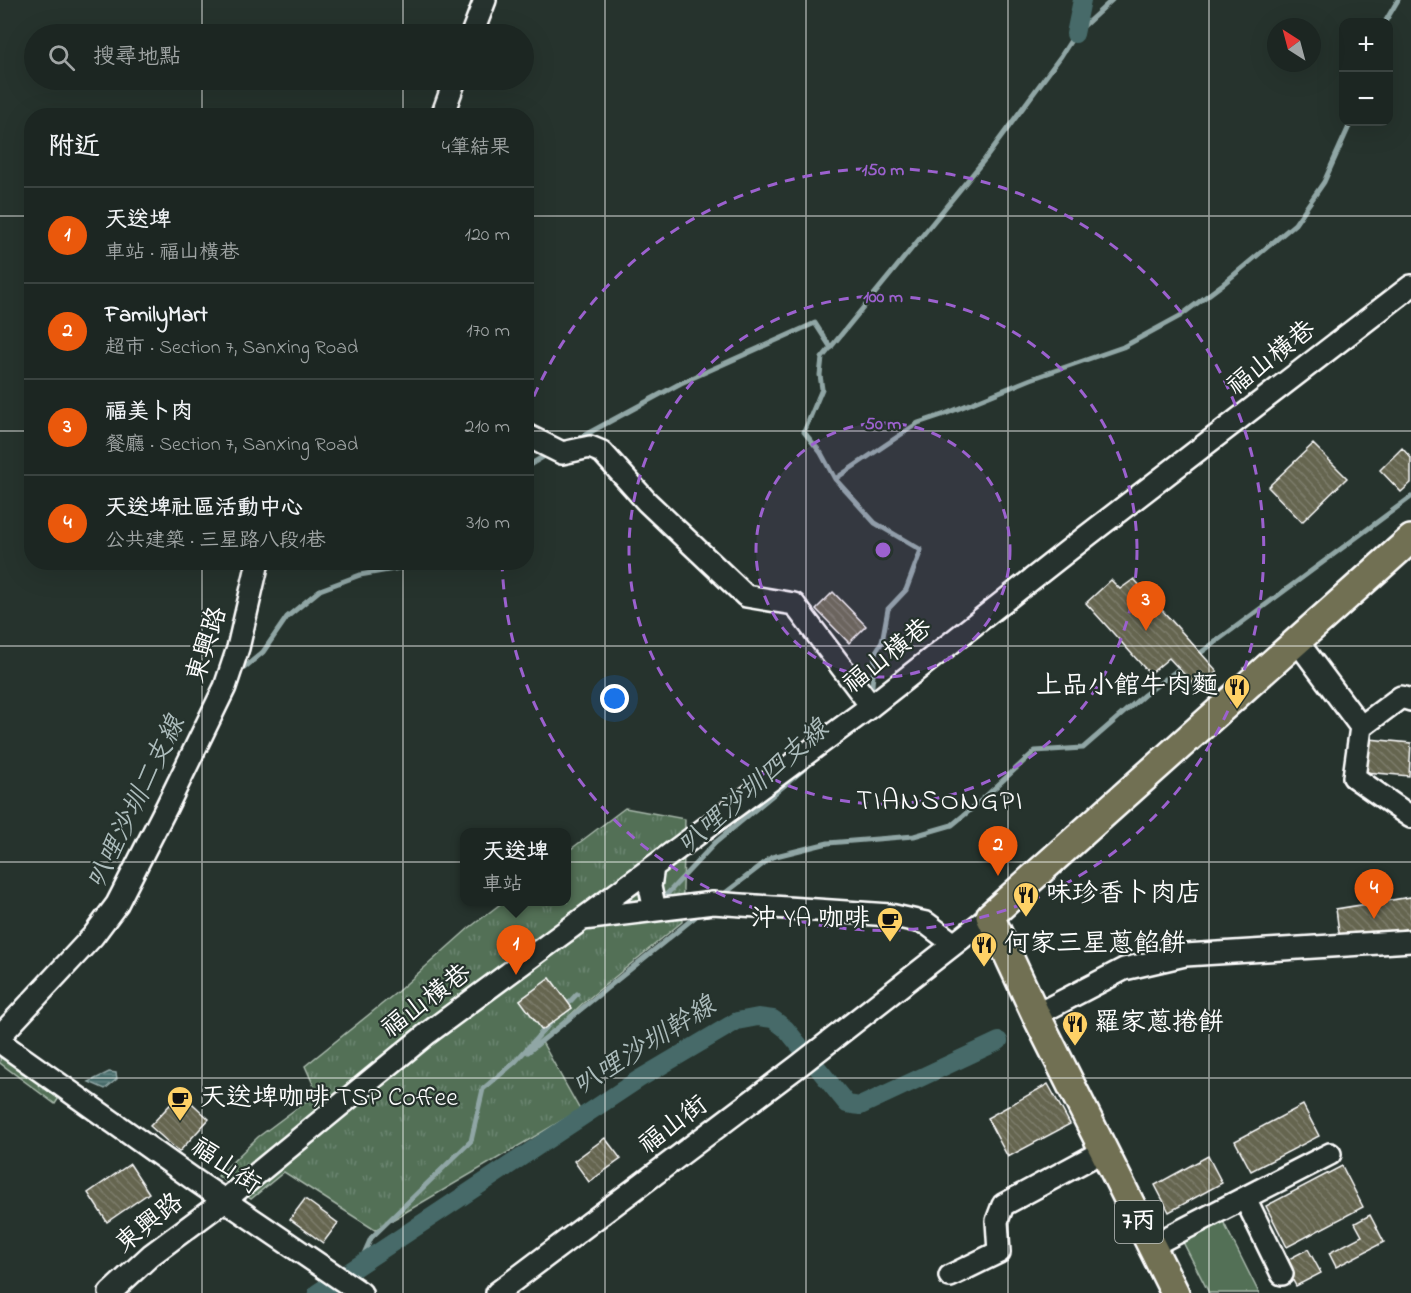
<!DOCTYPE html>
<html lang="zh-TW">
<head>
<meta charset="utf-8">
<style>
  :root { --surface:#1c2622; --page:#252e2a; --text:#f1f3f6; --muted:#a0a5a5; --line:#3a4340; --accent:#ea580c }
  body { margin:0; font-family:"Indie Flower","LXGW WenKai TC",sans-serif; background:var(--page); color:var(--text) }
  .controls { position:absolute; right:18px; top:18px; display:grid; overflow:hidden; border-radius:12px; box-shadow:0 6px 24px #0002 }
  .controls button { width:54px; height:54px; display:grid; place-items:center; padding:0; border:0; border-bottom:2px solid var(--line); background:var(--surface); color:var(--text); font:30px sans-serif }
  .compass { position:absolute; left:1267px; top:18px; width:54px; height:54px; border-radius:50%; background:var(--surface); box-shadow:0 6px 24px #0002; rotate:324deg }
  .you { position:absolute; left:615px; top:699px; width:21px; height:21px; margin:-15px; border:4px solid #fff; border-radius:50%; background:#1a73e8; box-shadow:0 0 0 9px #1a73e833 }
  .badge { display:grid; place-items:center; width:39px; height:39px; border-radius:50%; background:var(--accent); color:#fff; font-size:20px; font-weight:700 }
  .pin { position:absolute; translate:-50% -50px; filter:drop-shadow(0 2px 3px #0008) }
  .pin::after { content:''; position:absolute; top:32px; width:21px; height:18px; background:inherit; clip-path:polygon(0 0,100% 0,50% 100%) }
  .popup { position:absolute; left:460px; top:828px; width:111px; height:78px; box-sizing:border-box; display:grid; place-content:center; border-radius:12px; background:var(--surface); filter:drop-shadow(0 2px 4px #0005); font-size:20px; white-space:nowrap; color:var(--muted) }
  .popup b { font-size:22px; color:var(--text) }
  .popup::after { content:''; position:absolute; left:50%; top:100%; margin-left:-12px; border:12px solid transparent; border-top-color:var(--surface) }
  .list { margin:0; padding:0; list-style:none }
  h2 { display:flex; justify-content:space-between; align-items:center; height:78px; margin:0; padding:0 24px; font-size:26px }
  h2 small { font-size:20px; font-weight:400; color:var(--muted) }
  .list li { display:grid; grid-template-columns:39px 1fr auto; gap:18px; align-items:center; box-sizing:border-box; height:96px; padding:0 24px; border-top:2px solid var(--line) }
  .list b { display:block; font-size:22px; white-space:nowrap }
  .list p { margin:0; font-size:20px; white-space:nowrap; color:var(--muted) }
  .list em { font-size:20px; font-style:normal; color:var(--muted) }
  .icon { flex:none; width:33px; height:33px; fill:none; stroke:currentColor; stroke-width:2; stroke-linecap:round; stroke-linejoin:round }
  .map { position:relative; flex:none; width:1411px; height:1293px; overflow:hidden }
  .search { position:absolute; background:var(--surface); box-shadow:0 6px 24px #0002; left:24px; top:24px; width:510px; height:66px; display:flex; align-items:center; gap:15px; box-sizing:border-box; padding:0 21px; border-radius:33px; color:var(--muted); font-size:22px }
  .panel { position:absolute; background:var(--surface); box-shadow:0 6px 24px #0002; left:24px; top:108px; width:510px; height:462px; border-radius:24px }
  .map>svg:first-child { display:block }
  .grass { fill:url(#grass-tufts); stroke:#a8b8ab; stroke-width:1.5; fill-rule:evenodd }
  .pitch { fill:#527057; stroke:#a8b8ab; stroke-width:1.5 }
  .water { fill:url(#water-rules); stroke:#90a6a5; stroke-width:1.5 }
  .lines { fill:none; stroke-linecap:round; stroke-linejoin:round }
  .stream { stroke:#90a6a5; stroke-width:5 }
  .canal { stroke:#466b69; stroke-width:18 }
  .building { fill:url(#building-back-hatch); stroke:#fff; stroke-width:1.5 }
  .minor-casing { stroke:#fff; stroke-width:26 }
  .major-casing { stroke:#fff; stroke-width:32 }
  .minor { stroke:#26332d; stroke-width:21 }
  .major { stroke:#716f52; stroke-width:27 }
  .grid { fill:none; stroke:#fff; stroke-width:1.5; stroke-opacity:0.55 }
  .ring { fill:none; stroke:#9c61cf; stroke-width:3; stroke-dasharray:10 8 }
  .labels { text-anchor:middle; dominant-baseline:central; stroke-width:4.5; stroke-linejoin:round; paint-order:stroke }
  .shield { fill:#26332d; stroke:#bec2c0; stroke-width:1.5 }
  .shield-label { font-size:24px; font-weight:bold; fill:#fff }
  .street-label { font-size:26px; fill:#fff; stroke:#26332d }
  .poi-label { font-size:26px; fill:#fff; stroke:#26332d; text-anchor:start }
  .water-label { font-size:27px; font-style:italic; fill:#acbcbc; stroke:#26332d }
  .quarter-label { font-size:28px; letter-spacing:1.5px; fill:#fff; stroke:#26332d }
  .centre { fill:#9c61cf; stroke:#26332d; stroke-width:3 }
  .ring-label { font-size:18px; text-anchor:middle; font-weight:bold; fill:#9c61cf; stroke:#26332d; stroke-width:4.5; stroke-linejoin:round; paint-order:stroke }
</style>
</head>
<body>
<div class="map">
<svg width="1411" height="1293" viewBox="0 0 1411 1293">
  <defs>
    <pattern id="grass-tufts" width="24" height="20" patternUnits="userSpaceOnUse" patternTransform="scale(1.5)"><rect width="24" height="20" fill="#527057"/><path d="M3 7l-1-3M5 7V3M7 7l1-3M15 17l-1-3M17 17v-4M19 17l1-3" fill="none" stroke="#6c8570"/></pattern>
    <pattern id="water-rules" width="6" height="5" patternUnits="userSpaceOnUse" patternTransform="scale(1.5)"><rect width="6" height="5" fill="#466b69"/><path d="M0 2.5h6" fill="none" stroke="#628180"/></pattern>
    <pattern id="building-back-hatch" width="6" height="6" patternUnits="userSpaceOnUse" patternTransform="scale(1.5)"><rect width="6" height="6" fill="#656550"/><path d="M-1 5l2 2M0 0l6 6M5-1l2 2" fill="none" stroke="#7c7c6a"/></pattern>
  </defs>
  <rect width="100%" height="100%" fill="#26332d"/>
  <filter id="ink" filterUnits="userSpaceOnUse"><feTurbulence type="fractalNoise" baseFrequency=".0167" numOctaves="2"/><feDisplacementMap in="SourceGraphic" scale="12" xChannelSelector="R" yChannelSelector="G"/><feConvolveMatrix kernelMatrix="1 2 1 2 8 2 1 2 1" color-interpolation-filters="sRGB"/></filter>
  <g filter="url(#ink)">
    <path class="grass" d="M625,808L685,819L682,922L582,1004L542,1042L580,1110L375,1230L284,1172L251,1199L218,1176L258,1137L317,1093L305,1066L397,992L469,928L503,902H567V852ZM550,978L572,1008L542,1030L520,1000Z
      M0,1022L11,1038L70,1081L55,1104L0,1063Z"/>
    <path class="pitch" d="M1222,1219L1259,1293H1209L1182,1240Z"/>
    <path class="water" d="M109,1072L116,1073L117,1079L105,1089L89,1082Z"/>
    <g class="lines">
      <path class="stream" d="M1385,22L1398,0
        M570,443L681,383L815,323L831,348
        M526,467L548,454
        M835,479L821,453L804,432L822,389L820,375L822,358L985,159L1061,56L1075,34L1112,0
        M1195,657L1411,497
        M244,668L263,652L287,617L320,590L360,575L434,562
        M871,696L875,653L882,642L888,609L906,590L921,550L875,523L835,479L918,423L945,414L1031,379L1123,347L1180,316L1223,284L1295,224L1324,182L1351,122
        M667,894L715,843L827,750
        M724,894L772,857L828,843L914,836L952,825L975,806L1035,751L1083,748L1144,695L1183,666
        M564,1008L577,994
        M528,1052L695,917
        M359,1265L371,1238L471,1141L483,1089L515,1062L552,1021"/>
      <path class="canal" d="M1075,34L1082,0
        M317,1293L639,1079L737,1021L758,1017L773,1019L786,1029L847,1104L860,1106L999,1041"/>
    </g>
    <path class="building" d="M1313,444L1347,478L1302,522L1268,487Z
      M1402,448L1411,458V483L1401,492L1380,470Z
      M1134,579L1217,671L1199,690L1169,658L1150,674L1086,603L1111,580L1120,589Z
      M833,592L866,626L849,643L816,609Z
      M1369,739L1411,743L1409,776L1366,772Z
      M1411,897V928L1340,940L1336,909Z
      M550,978L572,1008L542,1030L520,1000Z
      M1048,1084L1070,1124L1008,1157L987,1118Z
      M181,1093L209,1119L179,1152L150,1126Z
      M1303,1105L1319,1136L1251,1171L1235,1141Z
      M605,1138L621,1159L589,1182L574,1161Z
      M1208,1156L1222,1183L1169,1212L1155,1185Z
      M130,1164L149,1193L107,1222L88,1193Z
      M1342,1166L1363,1207L1287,1247L1266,1206Z
      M305,1199L338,1223L323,1243L290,1219Z
      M1370,1215L1384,1242L1336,1267L1329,1253L1362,1236L1355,1223Z
      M1308,1249L1321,1273L1296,1286L1283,1262Z"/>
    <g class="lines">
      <g class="minor-casing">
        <path id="minor" d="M472,34L485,0
          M442,116L455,80
          M526,435L562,453L590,447L602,452L647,502L746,596L794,604L871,706
          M1297,641L1361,727
          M1411,700L1401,697L1361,727L1354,777L1411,817
          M653,867L650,887L655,910
          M583,919L713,903L890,915L926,923L954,944
          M1036,1015L1124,969L1185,955L1411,941
          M0,1036L93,936L117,904L167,806L225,687L238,648L258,562
          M0,1042L196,1181L361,1293
          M1245,1198L1282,1274
          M1151,1246L1330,1154
          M950,1276L999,1252L997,1221L1003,1205L1103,1151
          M110,1293L151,1255L225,1200L428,1033L871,706L1088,535L1411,286
          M497,1293L797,1067L990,916"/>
      </g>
      <g class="major-casing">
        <path id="major" d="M1175,1293L1036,1015L990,916L1411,539"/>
      </g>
      <use href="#minor" class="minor"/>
      <use href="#major" class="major"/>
    </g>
  </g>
  <path class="grid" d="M202,0V34M403,0V34M605,0V1293M806,0V1293M1008,0V1293M1209,0V1293M202,80V116M403,80V116M0,216H32M526,216H1411M0,431H32M526,431H1411M202,562V1293M403,562V1293M0,646H1411M0,862H1411M0,1078H1411"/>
  <circle cx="883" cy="550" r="127" fill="#9c61cf" fill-opacity=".12"/>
  <g class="ring">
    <circle cx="883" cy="550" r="127"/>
    <circle cx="883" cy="550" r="254"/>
    <path d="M527 413A381 381 0 1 1 502 563"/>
  </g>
  <defs>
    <g id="restaurant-pin" transform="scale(1.35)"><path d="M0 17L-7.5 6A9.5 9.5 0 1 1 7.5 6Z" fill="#ffd166" stroke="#26332d"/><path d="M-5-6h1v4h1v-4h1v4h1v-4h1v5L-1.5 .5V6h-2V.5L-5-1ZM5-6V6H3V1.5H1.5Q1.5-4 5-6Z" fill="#111"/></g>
    <g id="cafe-pin" transform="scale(1.35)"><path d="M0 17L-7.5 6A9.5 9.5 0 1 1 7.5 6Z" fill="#ffd166" stroke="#26332d"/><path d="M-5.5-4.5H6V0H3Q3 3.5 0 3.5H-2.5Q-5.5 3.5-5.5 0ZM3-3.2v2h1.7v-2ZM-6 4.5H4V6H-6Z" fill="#111"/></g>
  </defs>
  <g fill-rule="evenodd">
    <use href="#restaurant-pin" x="1237" y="687"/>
    <use href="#restaurant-pin" x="1026" y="895"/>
    <use href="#cafe-pin" x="890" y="920"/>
    <use href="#restaurant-pin" x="984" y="945"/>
    <use href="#restaurant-pin" x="1075" y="1024"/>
    <use href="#cafe-pin" x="180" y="1099"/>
  </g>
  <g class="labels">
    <rect class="shield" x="1115" y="1201" width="48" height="42" rx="4.5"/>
    <g class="shield-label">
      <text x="1139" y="1222">7丙</text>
    </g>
    <g class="street-label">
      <text transform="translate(1272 359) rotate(-38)">福山橫巷</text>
      <text transform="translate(208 645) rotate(-72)">東興路</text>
      <text transform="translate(888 657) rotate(-38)">福山橫巷</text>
      <text transform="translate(427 1002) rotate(-37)">福山橫巷</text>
      <text transform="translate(674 1126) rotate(-37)">福山街</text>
      <text transform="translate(225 1167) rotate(35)">福山街</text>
      <text transform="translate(150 1224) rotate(-39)">東興路</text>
    </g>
    <g class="poi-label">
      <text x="1218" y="687" text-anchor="end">上品小館牛肉麵</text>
      <text x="1046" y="895">味珍香卜肉店</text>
      <text x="870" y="920" text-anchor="end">沖 YA 咖啡</text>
      <text x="1004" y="945">何家三星蔥餡餅</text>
      <text x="1094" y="1024">羅家蔥捲餅</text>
      <text x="200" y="1099">天送埤咖啡 TSP Coffee</text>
    </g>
    <g class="water-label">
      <text transform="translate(754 788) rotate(-41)">叭哩沙圳四支線</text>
      <text transform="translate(137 803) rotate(-64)">叭哩沙圳二支線</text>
      <text transform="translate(645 1047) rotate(-32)">叭哩沙圳幹線</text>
    </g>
    <g class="quarter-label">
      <text x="940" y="802">TIANSONGPI</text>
    </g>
  </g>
  <circle cx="883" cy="550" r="9" class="centre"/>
  <g class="ring-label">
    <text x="883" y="175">150 m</text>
    <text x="883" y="302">100 m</text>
    <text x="883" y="429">50 m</text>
  </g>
</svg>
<div class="controls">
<button>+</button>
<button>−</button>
</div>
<svg class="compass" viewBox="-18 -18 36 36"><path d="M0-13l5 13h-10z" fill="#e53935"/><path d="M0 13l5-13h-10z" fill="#a0a5a5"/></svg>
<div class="you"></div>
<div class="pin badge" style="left:516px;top:975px">1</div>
<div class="popup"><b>天送埤</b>車站</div>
<div class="pin badge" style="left:998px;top:876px">2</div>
<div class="pin badge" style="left:1146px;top:631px">3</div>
<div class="pin badge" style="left:1374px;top:919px">4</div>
<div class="search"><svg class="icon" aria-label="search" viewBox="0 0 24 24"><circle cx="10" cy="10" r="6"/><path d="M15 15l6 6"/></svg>搜尋地點</div>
<section class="panel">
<h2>附近<small>4筆結果</small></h2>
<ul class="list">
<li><span class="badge">1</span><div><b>天送埤</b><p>車站 · 福山橫巷</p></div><em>120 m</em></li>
<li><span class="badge">2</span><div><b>FamilyMart</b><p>超市 · Section 7, SanXing Road</p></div><em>170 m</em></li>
<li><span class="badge">3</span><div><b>福美卜肉</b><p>餐廳 · Section 7, SanXing Road</p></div><em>210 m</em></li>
<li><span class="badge">4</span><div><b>天送埤社區活動中心</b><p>公共建築 · 三星路八段1巷</p></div><em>310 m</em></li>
</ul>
</section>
</div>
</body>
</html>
